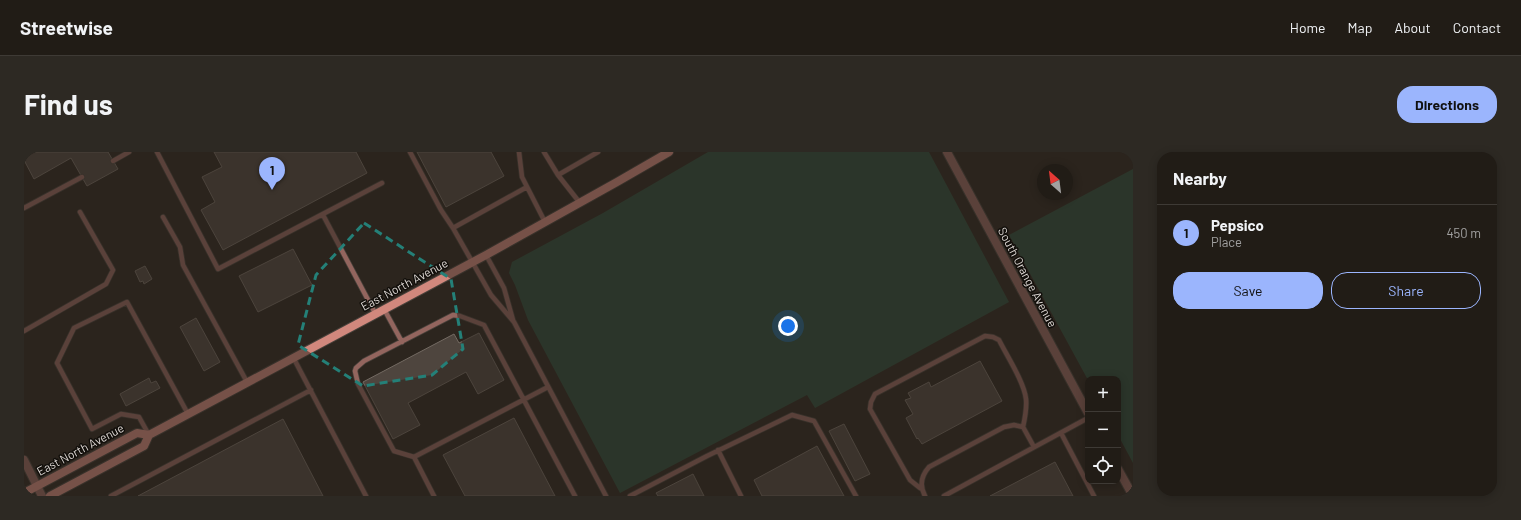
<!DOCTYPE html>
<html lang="en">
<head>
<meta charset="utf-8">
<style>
  :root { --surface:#211c16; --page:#2d2923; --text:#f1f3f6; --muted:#a2a1a1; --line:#3e3a35; --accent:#9bb5fd }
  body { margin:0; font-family:Barlow,sans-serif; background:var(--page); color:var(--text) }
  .controls { position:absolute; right:12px; bottom:12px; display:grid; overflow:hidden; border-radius:8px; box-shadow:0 2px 10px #0003 }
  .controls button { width:36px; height:36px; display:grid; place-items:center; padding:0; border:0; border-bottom:1px solid var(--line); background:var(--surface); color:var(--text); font:20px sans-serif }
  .compass { position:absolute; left:1013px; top:12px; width:36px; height:36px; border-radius:50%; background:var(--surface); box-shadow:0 2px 10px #0003; rotate:332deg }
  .you { position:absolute; left:764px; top:174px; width:14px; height:14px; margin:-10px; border:3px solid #fff; border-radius:50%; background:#1a73e8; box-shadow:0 0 0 6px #1a73e833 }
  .badge { display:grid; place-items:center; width:26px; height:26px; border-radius:50%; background:var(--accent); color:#111; font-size:13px; font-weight:700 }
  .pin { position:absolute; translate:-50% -33px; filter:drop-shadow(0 1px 2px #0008) }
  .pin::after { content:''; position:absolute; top:21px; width:14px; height:12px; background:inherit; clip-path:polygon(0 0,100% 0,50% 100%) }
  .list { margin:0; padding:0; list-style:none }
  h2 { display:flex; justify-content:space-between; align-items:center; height:52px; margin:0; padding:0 16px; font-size:17px }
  h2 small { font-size:13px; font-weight:400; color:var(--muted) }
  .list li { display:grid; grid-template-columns:26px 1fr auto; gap:12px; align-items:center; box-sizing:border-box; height:56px; padding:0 16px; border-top:1px solid var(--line) }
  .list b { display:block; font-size:15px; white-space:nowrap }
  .list p { margin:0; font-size:13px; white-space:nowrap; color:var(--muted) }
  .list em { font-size:13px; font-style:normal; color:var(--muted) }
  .actions { display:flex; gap:8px; padding:12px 16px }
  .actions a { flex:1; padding:9px 0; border:1px solid var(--accent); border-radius:16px; text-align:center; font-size:14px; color:var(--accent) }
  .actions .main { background:var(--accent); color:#111 }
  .icon { flex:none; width:22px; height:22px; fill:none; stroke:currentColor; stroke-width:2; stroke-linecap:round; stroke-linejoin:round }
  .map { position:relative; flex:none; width:1109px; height:344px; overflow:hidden; border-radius:16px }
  header { display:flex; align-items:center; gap:24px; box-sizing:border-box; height:56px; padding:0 20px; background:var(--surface); border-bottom:1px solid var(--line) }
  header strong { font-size:19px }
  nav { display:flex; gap:22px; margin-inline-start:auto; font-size:14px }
  .intro { display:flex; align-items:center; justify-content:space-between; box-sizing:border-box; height:96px; padding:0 24px }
  h1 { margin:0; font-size:28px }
  .button { padding:10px 18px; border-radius:16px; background:var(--accent); color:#111; font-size:14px; font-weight:700 }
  main { display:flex; gap:24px; padding:0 24px }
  aside { flex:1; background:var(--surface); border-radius:16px; box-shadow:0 2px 10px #0003 }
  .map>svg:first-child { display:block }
  .green { fill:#2c4b3a }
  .building { fill:#4e453e; stroke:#736a62 }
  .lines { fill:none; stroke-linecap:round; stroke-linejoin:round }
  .lane-casing { stroke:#48413b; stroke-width:6 }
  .street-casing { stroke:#48413b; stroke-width:10 }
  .secondary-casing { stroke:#48413b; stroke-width:10 }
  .lane { stroke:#93655e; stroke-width:4.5 }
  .street { stroke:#93655e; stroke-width:8 }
  .secondary { stroke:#d1887d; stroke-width:8 }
  .marked { fill:none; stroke:#248078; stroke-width:3; stroke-dasharray:8 5; stroke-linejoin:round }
  .labels { text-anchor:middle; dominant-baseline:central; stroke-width:3; stroke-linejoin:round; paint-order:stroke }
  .street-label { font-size:12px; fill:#ddd7d3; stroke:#120f0b }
</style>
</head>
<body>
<header>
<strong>Streetwise</strong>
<nav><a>Home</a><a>Map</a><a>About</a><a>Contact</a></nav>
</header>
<div class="intro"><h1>Find us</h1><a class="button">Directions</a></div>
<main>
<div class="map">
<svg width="1109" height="344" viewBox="0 0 1109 344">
  <rect width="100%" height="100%" fill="#2c251e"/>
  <path class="green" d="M684,0H905L985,150L791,256L783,243L596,341L504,168L491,133L485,121L488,110L579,61Z
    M1109,17V311L1094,283V227L1064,228L985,83Z"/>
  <path class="building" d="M0,0H84L94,17L63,34L47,6L10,27L0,8Z
    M190,0H332L343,21L199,98L177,58L191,50L178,25L198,15Z
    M393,0H467L480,24L422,55Z
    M269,97L288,133L234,160L215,124Z
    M121,114L128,127L120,132L119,129L116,130L111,119Z
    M172,166L196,210L180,219L156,175Z
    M455,181L480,228L454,242L442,220L384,251L396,273L369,287L339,230L430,182L435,191Z
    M956,209L978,249L898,292L894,286L893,287L882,266L889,262L881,248L887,246L884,241L905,230L907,235Z
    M125,226L127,231L132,229L136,236L102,254L96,242Z
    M490,266L531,344H441L419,303Z
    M259,267L299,344H114Z
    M820,272L846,322L831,329L805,279Z
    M793,294L820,344H738L730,328Z
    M1031,310L1049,344H966Z
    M669,322L680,344H634L632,341Z"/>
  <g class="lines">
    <g class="lane-casing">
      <path id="lane" d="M133,0L194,117L358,31
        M386,0L417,58L429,76L467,143L490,170L582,344
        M495,0L498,25L521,70
        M520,0L534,23
        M89,9L105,0
        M556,51L534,23L574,0
        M0,56L58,25
        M299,63L351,161
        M139,65L156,95L159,113L223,230
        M429,76L503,35
        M462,103L480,136L489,168
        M360,157L378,190
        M0,179L82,132L89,118L56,60
        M269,205L342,344
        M1037,281L1070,344
        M125,283L115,265L97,262L68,277L33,211L50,176L103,150L164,262
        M694,298L717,344
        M390,305L370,299L334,232L331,219L332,216L340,209L429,163L436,164L460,173L551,344
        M896,336L886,328L846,257L847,250L851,242L961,184L969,185L975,188C983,204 1000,230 1002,247C1003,257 1001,266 999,275
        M87,344L287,238
        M410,344L390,305L524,235
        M606,344L683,304L768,263L790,269L832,344
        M901,344C895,333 897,324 905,315L980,275L990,273L999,275L1010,295
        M920,344L1064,266"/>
    </g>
    <g class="street-casing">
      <path id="street" d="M923,0L1064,261
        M0,308L18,344
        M1094,317L1109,344"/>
    </g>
    <g class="secondary-casing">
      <path id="secondary" d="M0,341L113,281L125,283L462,103L593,30L645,0
        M26,344L120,294L125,283"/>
    </g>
    <use href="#lane" class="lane"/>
    <use href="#street" class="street"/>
    <use href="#secondary" class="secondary"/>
  </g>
  <path d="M0 0H1109V344H0ZM340,71L427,127L439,197L408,223L339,234L274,193L292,123Z" fill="#2c251e" fill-opacity=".55" fill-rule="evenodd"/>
  <path class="marked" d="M340,71L427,127L439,197L408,223L339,234L274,193L292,123Z"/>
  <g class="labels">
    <g class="street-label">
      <text transform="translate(1004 125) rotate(62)">South Orange Avenue</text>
      <text transform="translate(380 132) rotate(-28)">East North Avenue</text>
      <text transform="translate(56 297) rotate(-28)">East North Avenue</text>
    </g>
  </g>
</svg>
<div class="controls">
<button>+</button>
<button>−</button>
<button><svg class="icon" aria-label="locate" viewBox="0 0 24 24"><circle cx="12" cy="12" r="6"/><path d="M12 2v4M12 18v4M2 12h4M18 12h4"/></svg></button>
</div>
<svg class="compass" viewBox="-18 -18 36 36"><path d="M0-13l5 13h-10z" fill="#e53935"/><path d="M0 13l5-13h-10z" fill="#a2a1a1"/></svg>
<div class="you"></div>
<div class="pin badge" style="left:248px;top:38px">1</div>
</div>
<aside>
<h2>Nearby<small></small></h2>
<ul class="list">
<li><span class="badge">1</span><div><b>Pepsico</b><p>Place</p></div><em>450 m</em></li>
</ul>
<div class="actions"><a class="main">Save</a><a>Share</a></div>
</aside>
</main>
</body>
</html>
